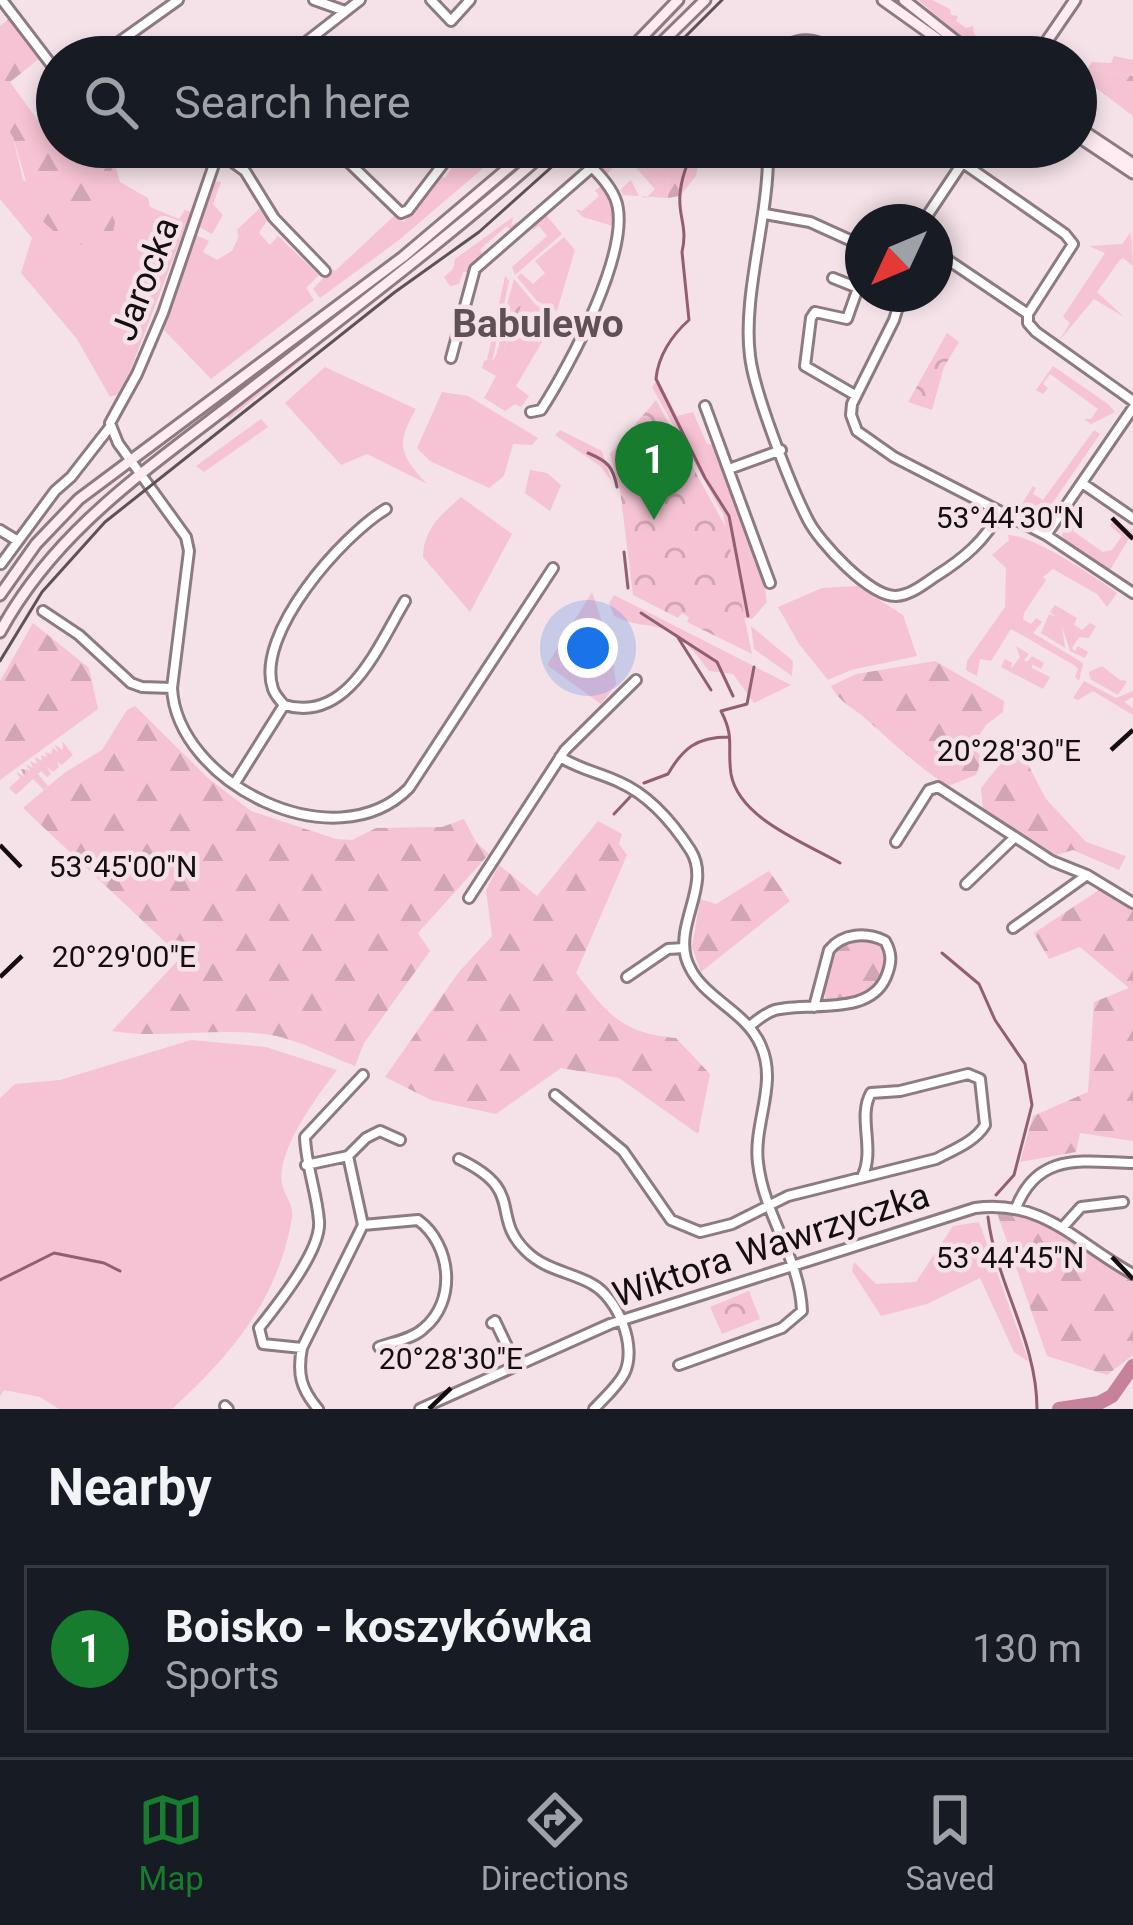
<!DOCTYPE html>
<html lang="en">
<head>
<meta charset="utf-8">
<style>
  :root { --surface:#171b24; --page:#242831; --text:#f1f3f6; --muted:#9ea1a6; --line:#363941; --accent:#177c2e }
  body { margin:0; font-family:Roboto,sans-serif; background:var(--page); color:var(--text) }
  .compass { position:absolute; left:845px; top:204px; width:108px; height:108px; border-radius:50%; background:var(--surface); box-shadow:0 6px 18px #0003; rotate:226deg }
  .you { position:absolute; left:588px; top:648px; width:42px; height:42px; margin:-30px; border:9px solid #fff; border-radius:50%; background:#1a73e8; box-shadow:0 0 0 18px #1a73e833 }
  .badge { display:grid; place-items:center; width:78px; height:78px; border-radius:50%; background:var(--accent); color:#fff; font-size:39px; font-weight:700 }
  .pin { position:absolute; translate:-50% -99px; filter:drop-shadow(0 3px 6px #0008) }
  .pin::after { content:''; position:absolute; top:63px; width:42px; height:36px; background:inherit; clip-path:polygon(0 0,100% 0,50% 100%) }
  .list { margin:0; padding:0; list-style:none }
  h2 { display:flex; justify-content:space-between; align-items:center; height:156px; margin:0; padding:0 48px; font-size:51px }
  h2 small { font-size:39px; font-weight:400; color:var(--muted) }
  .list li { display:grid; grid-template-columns:78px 1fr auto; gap:36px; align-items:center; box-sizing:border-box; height:168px; margin:0 24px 24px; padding:0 24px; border:3px solid var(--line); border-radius:0px }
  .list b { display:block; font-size:45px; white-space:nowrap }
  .list p { margin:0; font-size:39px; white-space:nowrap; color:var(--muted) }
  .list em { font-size:39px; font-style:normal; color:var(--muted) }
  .icon { flex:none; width:66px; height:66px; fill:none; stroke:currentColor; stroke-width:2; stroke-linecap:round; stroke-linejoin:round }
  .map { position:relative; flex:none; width:1133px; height:1409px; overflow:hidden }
  .search { position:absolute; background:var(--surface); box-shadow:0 6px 18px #0003; left:36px; right:36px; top:36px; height:132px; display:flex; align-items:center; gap:30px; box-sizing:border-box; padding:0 42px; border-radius:66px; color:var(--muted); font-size:45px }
  .sheet { height:348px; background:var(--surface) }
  nav { display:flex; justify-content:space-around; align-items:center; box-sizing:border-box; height:168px; border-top:3px solid var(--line); background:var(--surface); font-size:33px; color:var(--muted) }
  nav a { display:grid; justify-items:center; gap:6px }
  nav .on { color:var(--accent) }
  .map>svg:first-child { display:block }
  .grass { fill:#f5c3d3 }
  .forest { fill:url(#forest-firs) }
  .park { fill:url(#park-crowns) }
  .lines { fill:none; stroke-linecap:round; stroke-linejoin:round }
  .stream { stroke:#925e71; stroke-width:3 }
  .river { stroke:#c8819b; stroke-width:14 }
  .street-casing { stroke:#8c7b80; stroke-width:14 }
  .secondary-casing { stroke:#8c7b80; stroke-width:15 }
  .street { stroke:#fff; stroke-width:8 }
  .secondary { stroke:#feecf2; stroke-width:9 }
  .tram { stroke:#5d5356; stroke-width:3 }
  .ticks { fill:none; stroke:#140e10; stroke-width:4.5 }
  .labels { text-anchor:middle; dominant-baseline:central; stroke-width:9; stroke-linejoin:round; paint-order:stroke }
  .street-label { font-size:36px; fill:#140e10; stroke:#f4e2e8 }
  .neighbourhood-label { font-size:39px; font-weight:bold; fill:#5f5055; stroke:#f4e2e8 }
  .ticks-label { font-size:30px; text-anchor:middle; fill:#140e10; stroke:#f4e2e8; stroke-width:9; stroke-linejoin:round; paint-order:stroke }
</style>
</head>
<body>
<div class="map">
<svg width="1133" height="1409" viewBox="0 0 1133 1409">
  <defs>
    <pattern id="forest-firs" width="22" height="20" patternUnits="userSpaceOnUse" patternTransform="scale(3)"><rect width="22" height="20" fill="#f5c3d3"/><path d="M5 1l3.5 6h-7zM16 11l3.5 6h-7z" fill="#d1a6b4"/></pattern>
    <pattern id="park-crowns" width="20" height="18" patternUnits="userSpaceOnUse" patternTransform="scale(3)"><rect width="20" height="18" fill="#f5c3d3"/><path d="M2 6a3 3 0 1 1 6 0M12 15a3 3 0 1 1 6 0" fill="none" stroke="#d1a6b4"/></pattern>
  </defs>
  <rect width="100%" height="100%" fill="#f4e2e8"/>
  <path class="grass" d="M918,0H932L950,9L951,15L958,16L956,21L966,28L973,26L974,34L1002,57L963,38Z
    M1114,56L1133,60V76L1089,69L1079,80L1092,62L1111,63Z
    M0,118L13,137L23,180L114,222L99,188L115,165L120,182L148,198L150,207L179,219L185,210L191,212L130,371L118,394L110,397L77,339L21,273L32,238L0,199Z
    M465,147H508L399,240L320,298L313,289L332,269L335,271L394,216L404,222L439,175L445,178Z
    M588,147H642L667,175L668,198L623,195L620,190L631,180L639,196L646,198L655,189L621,151L611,160L607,148L612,169L607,174L585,149Z
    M213,181L221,182L213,204L223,215L212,234L199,227Z
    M602,186L613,206V226L583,217L575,209L582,211L599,196L595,190Z
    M260,208L268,219L259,233L270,245L278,236L319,275L306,288L314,300L211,379L164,330L196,235L209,241L203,252L217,260L232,251L239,236L237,230Z
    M546,215L562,234L515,275L512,267L547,236L539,226L533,230L531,228Z
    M513,217L511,226L517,222L519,224L512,231L507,226L480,249L483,256L470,272H463L459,284L450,286L444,277L453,269L455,259Z
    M1131,232L1133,266L1123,258L1119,261L1097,292L1124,317L1094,299L1059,341L1070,323L1063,317L1066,312L1105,253L1089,246L1122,244Z
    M564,237L575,250L557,311L537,301L517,277L521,273L533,284L545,273L535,261Z
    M505,276L509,281L492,362L497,353H504L509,331L515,332L521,305L508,301L514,279L536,305L556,318L516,386L529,396L521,407L515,404L505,411L484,398L496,376L482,368L484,361L487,360Z
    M350,316L355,317L229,419L225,415Z
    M1053,366L1108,404L1115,412L1091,424L1084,419H1091L1098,409L1050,374L1043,384L1048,388L1043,394L1036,390Z
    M325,367L416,409C395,445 400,455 427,484L367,454L341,465L285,403Z
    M658,379L677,416L693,412L707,444L713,445L765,587L767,602L752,619L744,618L723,514L652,387Z
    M442,392L468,396L538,438L532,445L513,444L504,476L489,488L430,461L417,448Z
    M261,419L268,427L204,472L196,466Z
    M560,430L602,451L611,480L600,466L555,435Z
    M1094,430L1100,434L1045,514L1038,515L1020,507L1033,486L1036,488L1033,494L1043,500Z
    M530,470L547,473L561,485L550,511L525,493Z
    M461,497L512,534L470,612L423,557C424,528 440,516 461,497Z
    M1076,513L1083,516L1073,531L1103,552L1112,550L1122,536L1110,526L1114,520L1133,532L1110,570L1063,539L1062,535Z
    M1008,535C1033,535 1095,577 1117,593L1107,607L1097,594L1053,569L1043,577L1046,580L1024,613L1023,619L1031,624L1036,618L1042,622L1033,633L1083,663L1079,681L1075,677L1078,669L1074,665L1011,629L991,661L980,659L977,676L966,670L967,661L1005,607L1006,568L992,555L1009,540Z
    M857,586L903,615L917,656L851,670L828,680L799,644L778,607L822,588Z
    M592,592L612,652L616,684L601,704L547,665Z
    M614,595L791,685L754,703L733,674L709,671C697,655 684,636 664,629C646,623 637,627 614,616L609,603Z
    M1055,605L1077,618L1074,625L1082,630L1090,623L1096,626L1089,638L1079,637L1072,648L1075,651L1078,646L1088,652L1085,658L1070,651L1062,626L1065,648L1041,633L1049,614L1056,617L1050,612Z
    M751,626L793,661L792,676L754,649Z
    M1016,646L1029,654L1024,660L1027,662L1032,656L1044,663L1041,669L1032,664V668L1028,666L1050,677L1043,689L1001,667L1005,659L1012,663L1011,669L1020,657Z
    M1102,666L1120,680L1127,681L1118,695L1090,679L1089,672Z
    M1084,681L1116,698L1133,691V697L1124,702L1133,708V715L1093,691L1078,700L1073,698Z
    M191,1040L266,1047L337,1070C318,1095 276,1150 282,1184C285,1197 294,1205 292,1218C278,1300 231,1355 172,1409H59L40,1397L4,1390L0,1396V1098L15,1084L60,1080Z
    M979,1222L1029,1362L1014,1352L980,1278L927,1304L881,1316L852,1271L854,1262L876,1284L916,1282L953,1226Z"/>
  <path class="forest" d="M10,18L40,58L10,82L57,147L66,156L79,147H108C121,162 110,175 100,188L115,222L113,233L80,245L59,236L36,215L13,137L0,118V26Z
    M1089,69L1133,76V116L1083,78Z
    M642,147H701L696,176L680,196L668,198L667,175Z
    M33,623L89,668L98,709L0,780V681Z
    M935,661L1004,701L1003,712L986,725L972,746L982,758L976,775L948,786C917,766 893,743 865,718C852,707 839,702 831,686L856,674Z
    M135,706L209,779L251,811L336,839L352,840L376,828L442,827L464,819L476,842L489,854L418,933L430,951L364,1043L355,1066C327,1055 295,1038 265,1034C214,1028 162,1039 112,1031L181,957L23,808L64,773L102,750L127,710Z
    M1017,743L1046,799L1086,842L1126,856L1119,870L1073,850L1053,856L983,809L981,788Z
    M598,821L622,834L619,844L627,855L576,973C608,1015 622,1033 676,1038L710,1074L698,1134L619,1078L561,1068L496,1114L431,1100L385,1077L458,973L492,936L486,890L499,865L537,896Z
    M769,871L790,901L701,972L692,947L700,899L716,904Z
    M1099,890L1133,910V1141L1080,1133L1076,1152L1020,1162L1033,1116L1088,1092L1094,1002L1129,988L1080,947L1049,959L1034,933Z
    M858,939L874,940L884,949L886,966L874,990L848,1000L825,998C822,971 830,945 858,939Z
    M996,1210C1051,1212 1086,1255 1133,1279V1355L1107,1375L1047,1356Z"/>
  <path class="park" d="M508,301L521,305L515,332H508L504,354L497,353Z
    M947,333L959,342L944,367L932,410L908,402Z
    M656,400L726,528L752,654L687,622L689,617L682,613L678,618L633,595L620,490L610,454Z
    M62,741L73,755L62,765L57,762L59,767L53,772L47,767L51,774L47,777L41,771L38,774L48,786L44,790L33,779L16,795L9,788L20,778L16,772L24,776L21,769L30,770L25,764L33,768L30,761L37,764L35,757L42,761L41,755L47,757L45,752L51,754L53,747L59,754L55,745L63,750Z
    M749,1291L760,1319L722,1334L710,1307Z"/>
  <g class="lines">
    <path class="stream" d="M694,147C688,162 681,178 680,195C678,216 688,227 682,252L689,320C672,335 658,356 656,379L705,478L729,516L748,616
      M588,453C607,461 613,466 617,487
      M624,552L628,588
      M641,613L717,662L733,696
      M677,636L711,690
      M754,667L747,704L721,711C735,738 727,746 731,774C739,819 806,843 840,863
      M644,783L668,774C683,748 697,737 728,737
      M614,814L630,797
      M942,953L979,984L995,1020L1025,1064L1032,1105L1014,1175L996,1195
      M988,1217C996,1284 1037,1340 1037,1409
      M0,1280L54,1253L104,1263L120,1271"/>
    <path class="river" d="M1059,1409L1099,1403L1112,1396L1133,1366"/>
    <g class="street-casing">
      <path id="street" d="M2,0L57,72
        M314,0L345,11
        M431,0L451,21L470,0
        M98,57L178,0
        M287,57L360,0
        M772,57C797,31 821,39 848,57
        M333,147L401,213L408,210L456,147
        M768,147C770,215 742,294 750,356C754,392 791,487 808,520C819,542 870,597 896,596C911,595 924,584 936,576C963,559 985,541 1000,512
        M219,152L245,171L274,218L325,271
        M963,163L1065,234L1073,244L1028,314
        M765,214L810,222L863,246
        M923,222L973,147
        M945,258L1028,314V323L1036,332L1133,401
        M833,278L858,288
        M902,294L894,320L852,404L851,415L857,431L894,457L1046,535L1133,593
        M881,296L900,305
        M451,358L475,269L591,168
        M855,395L805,366L811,318L815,312L847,319L858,288L863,289
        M705,406L770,583
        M531,412L541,410C568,369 635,245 615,198C607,179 586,162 572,147
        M729,469L781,450
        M1082,483L1133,518
        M0,530L18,541
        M1046,535L1133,408
        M1,564L55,491L71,477L110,427
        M43,611L79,635L131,683L142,687L172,688C177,783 335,863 409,788L553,568
        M172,688L189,551L186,537L118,443L110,423L137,374L163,313L220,147
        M284,705C348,724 378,646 405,601
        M560,757C579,769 600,773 619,782C649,795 673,823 691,851C711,884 676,922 686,958C698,998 745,1008 761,1046C778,1084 753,1124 758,1163C764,1216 800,1258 802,1311L782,1328L679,1365
        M235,783L284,705C280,700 275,695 273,689C254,634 343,535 386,509
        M896,842L929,790L938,787L1052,861L1087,875L1133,903
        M966,884L1015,837
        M469,898L565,750L636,680
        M1013,928L1087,875
        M627,977L668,949L684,948
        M751,1025C759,1019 765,1013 775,1010C810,1001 869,1017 886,977C892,963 892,953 885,941C866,932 843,933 829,950L814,1007
        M555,1095L623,1151L671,1220L700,1232L732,1224L788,1196L936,1159C953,1150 975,1142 985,1125L980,1079L968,1074L900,1091L871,1093C857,1117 876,1150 862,1177
        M459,1159C527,1191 489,1215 526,1251C545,1270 571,1272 592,1284C618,1298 638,1347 624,1374C617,1387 604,1398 594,1409
        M306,1165L348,1156
        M1016,1208C1038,1151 1083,1162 1133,1163
        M363,1225L418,1220C451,1244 458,1301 423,1329C412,1339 393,1342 379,1347
        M1063,1227L1081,1207L1123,1202
        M492,1323L495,1321L516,1365
        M302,1348L263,1344L259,1328C277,1305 322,1250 319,1221C317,1193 306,1166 305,1137L363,1075
        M225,1406L228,1409
        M318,1409C301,1389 297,1374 302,1348L363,1225L348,1156L366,1138L380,1131L400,1140
        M420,1409L610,1324L975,1208C1045,1199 1077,1244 1133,1274"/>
    </g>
    <g class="secondary-casing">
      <path id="secondary" d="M883,0L963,57
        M904,0L976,57
        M623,57L678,0
        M647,57L705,0
        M1036,57L1075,0
        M1076,126L1133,164
        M1076,135L1133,173
        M0,595L36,544L79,499L403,257L533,147
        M0,632C56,529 148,469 239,398C344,316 451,236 551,147"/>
    </g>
    <use href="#street" class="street"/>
    <use href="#secondary" class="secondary"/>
    <path class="tram" d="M665,57L722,0
      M0,661L42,592L105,522L395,292L479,232L574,147"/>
  </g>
  <path class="ticks" d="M1112,518L1133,539M1111,750L1133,730M0,845L21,867M0,977L22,956M1112,1257L1133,1279M429,1409L451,1388"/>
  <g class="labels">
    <g class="street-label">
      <text transform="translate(145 279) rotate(-69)">Jarocka</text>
      <text transform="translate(771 1245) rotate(-18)">Wiktora Wawrzyczka</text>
    </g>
    <g class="neighbourhood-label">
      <text x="538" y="324">Babulewo</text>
    </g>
  </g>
  <g class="ticks-label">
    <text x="1010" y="528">53°44'30"N</text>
    <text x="1009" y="761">20°28'30"E</text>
    <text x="123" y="877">53°45'00"N</text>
    <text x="124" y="967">20°29'00"E</text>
    <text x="1010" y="1268">53°44'45"N</text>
    <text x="451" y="1369">20°28'30"E</text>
  </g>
</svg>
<svg class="compass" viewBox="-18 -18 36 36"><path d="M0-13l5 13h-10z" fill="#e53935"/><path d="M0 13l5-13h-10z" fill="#9ea1a6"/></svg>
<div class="you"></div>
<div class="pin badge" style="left:654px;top:520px">1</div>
<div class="search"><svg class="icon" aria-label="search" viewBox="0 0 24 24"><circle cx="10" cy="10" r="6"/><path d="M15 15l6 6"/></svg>Search here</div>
</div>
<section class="sheet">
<h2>Nearby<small></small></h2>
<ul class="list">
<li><span class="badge">1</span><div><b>Boisko - koszykówka</b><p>Sports</p></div><em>130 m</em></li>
</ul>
</section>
<nav>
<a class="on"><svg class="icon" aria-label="map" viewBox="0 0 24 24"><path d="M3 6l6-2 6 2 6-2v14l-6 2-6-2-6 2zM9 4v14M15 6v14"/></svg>Map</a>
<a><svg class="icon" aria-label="directions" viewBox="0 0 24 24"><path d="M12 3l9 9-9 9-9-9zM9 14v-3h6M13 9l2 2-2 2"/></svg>Directions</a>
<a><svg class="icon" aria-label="saved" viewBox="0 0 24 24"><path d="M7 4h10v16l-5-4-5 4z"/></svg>Saved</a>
</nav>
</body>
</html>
